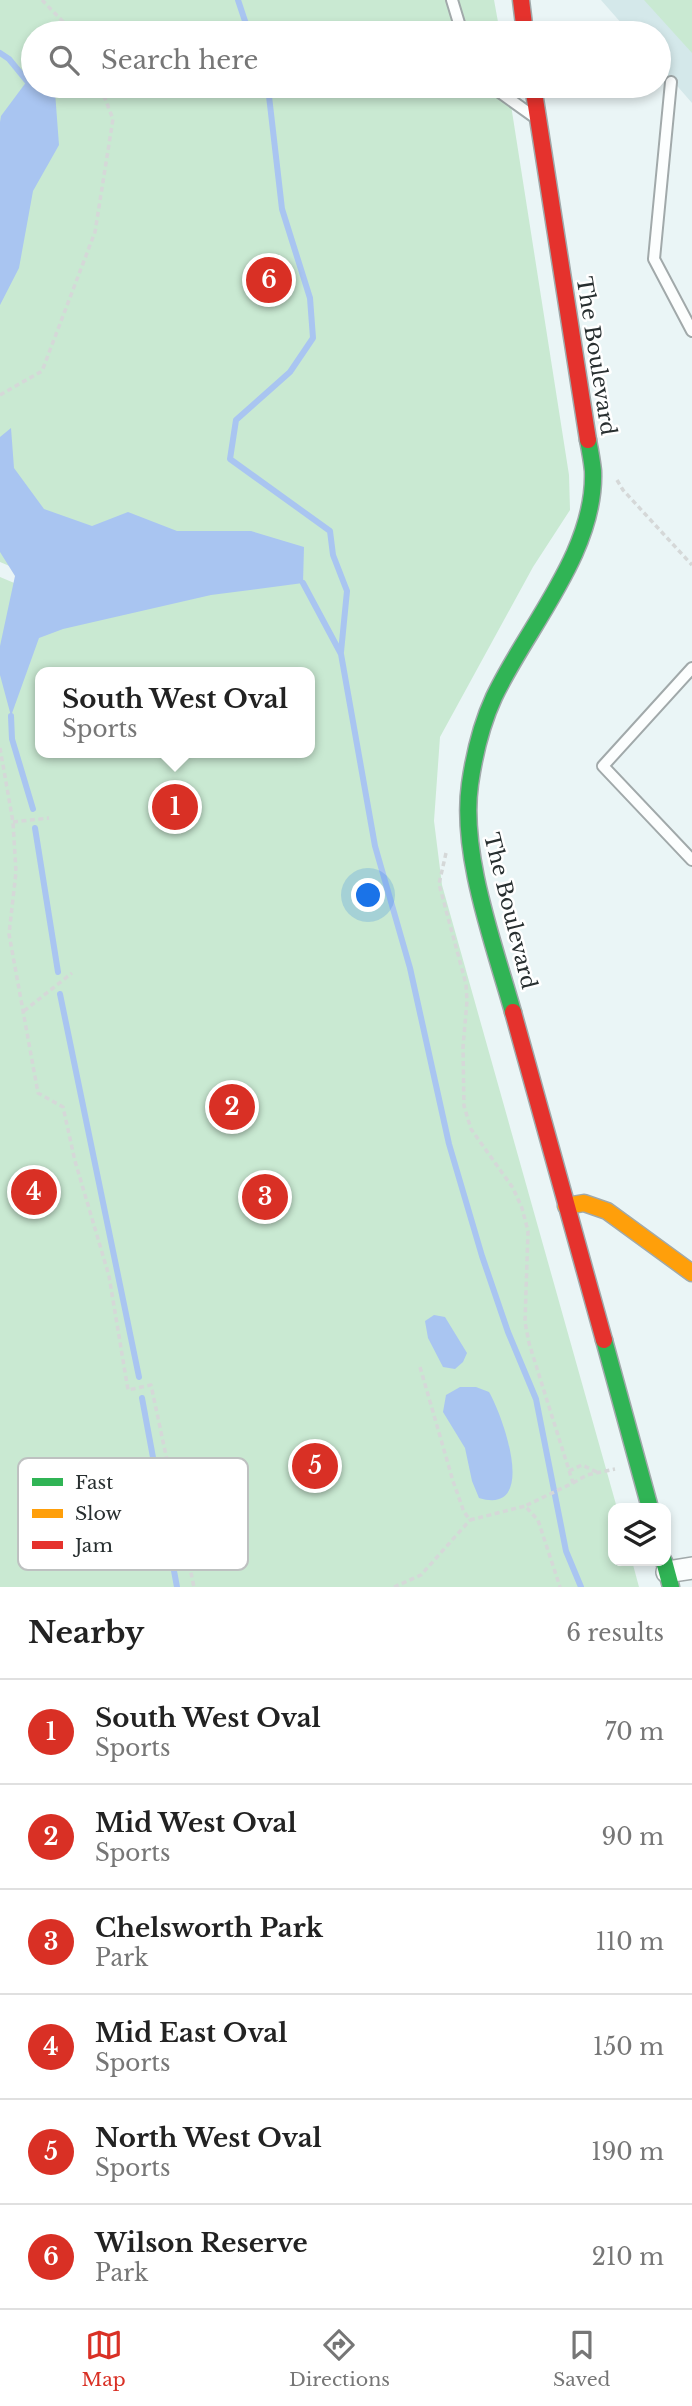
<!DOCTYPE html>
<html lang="en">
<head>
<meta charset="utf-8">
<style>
  :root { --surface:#fff; --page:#f2f2f2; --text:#222; --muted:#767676; --line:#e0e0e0; --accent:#d93025 }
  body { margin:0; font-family:"Libre Baskerville",serif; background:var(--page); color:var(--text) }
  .controls { position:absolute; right:21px; bottom:21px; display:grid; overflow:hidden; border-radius:14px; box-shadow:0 4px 10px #0003 }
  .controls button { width:63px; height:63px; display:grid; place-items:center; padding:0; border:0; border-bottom:2px solid var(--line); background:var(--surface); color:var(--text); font:35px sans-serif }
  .you { position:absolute; left:369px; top:896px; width:24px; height:24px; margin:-18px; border:5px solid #fff; border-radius:50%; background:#1a73e8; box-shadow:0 0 0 10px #1a73e833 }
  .badge { display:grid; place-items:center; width:46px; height:46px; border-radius:50%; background:var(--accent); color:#fff; font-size:23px; font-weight:700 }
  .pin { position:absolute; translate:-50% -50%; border:4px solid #fff; box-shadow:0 2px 7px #0006 }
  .popup { position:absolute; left:35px; top:667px; width:280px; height:91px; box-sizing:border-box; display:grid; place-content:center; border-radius:14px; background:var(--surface); filter:drop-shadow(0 2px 5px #0005); font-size:23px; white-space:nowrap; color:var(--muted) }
  .popup b { font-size:26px; color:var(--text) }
  .popup::after { content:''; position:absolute; left:50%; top:100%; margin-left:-14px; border:14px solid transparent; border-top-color:var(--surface) }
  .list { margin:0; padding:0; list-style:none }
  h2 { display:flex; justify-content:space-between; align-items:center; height:91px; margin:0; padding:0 28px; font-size:30px }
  h2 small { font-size:23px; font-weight:400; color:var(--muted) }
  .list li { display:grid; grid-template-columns:46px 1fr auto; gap:21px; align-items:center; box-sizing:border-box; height:105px; padding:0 28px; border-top:2px solid var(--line) }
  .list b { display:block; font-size:26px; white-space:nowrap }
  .list p { margin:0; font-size:23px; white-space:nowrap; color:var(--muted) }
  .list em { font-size:23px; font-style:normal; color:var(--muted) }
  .icon { flex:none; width:38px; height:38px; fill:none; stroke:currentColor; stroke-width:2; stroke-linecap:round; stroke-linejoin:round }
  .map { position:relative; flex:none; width:692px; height:1587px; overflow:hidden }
  .search { position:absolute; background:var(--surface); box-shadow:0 4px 10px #0003; left:21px; right:21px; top:21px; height:77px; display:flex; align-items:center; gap:18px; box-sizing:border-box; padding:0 24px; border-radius:38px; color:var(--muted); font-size:26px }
  .sheet { height:721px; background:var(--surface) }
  nav { display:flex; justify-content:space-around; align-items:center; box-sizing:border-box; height:98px; border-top:2px solid var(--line); background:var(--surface); font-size:19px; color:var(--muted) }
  nav a { display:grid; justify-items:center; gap:4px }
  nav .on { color:var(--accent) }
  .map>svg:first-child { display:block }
  .built { fill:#d4e8ea }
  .green { fill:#c9e9d2; fill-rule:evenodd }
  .water { fill:#a9c5f1 }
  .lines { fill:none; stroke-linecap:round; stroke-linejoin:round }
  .stream { stroke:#a9c5f1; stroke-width:6 }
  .lane-casing { stroke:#a1a9aa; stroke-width:14 }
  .street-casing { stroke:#a1a9aa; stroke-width:24 }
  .fast-casing { stroke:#a1a9aa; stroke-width:19 }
  .slow-casing { stroke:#a1a9aa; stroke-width:19 }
  .jam-casing { stroke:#a1a9aa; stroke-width:19 }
  .path { stroke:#d5d8d8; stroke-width:3.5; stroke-dasharray:5 3.5; stroke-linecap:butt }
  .lane { stroke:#fcfefe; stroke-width:10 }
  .street { stroke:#fcfefe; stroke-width:21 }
  .fast { stroke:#30b455; stroke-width:16 }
  .slow { stroke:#ff9f0a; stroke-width:16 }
  .jam { stroke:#e5322d; stroke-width:16 }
  .labels { text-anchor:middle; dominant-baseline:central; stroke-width:5; stroke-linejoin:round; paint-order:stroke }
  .street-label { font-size:21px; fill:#282f30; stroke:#fff }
  .key { fill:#fff; stroke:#bec1c1; stroke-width:2 }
  .key-label { font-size:19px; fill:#282f30 }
</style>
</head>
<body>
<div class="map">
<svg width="692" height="1587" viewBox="0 0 692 1587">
  <rect width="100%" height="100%" fill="#eaf5f6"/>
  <path class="built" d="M601,0H692V103L659,65V33H630Z"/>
  <path class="green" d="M0,0H494L500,33H33V86H508L569,475L570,510L533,567L440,737L434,821L442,885L617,1508H613V1561H632L639,1587H0V577L69,606L74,593L0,562ZM40,672H310V753H40Z
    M644,0H692V53Z"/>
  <path class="water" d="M27,81L33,83V86L55,92L59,145L33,191L19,268L0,305V122L1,116Z
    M11,428L14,468L44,509L92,526L128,512L177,531H251L304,547L303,583L211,595L63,629L39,638L11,716L0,675V646L15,576L0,552V437Z
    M434,1315L445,1317L467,1353L463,1362L455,1369L443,1367L428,1338L425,1321Z
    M460,1387H476L489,1392C503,1416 539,1516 479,1498L472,1481L465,1448L443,1412L446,1395Z"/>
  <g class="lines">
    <path class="stream" d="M238,0L249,33
      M0,53L9,59L27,81
      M266,86L269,96L282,209L310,298L313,338L290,372L236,420L230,459L330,531L333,555L347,591L341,652
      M303,583L341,654L375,846L410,968L449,1144L482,1256L508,1332L536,1399L566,1551L581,1587
      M11,716L12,739L33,809
      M35,828L58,972
      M60,994L139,1377
      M142,1398L177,1587"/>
    <g class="lane-casing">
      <path id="lane" d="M452,0L462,33
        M671,82L654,259L692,331
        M494,86L501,93L533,116
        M692,668L603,766L692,860"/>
    </g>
    <g class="street-casing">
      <path id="street" d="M667,1572L692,1568"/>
    </g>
    <g class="fast-casing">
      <path id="fast" d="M513,1012C494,944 460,854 470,784C474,756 482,723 494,697C527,627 596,552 593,471C592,461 590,450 588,440
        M604,1340L650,1508
        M664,1561L671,1587"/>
    </g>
    <g class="slow-casing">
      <path id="slow" d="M566,1206L584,1203L607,1211L692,1273"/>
    </g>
    <g class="jam-casing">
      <path id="jam" d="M521,0L525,33
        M533,86L588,440
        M513,1012L604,1340"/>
    </g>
    <path class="path" d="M42,0L74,33
      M0,395L42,371L95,232L113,119L100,86
      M617,480L623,490L692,565
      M0,748L13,822L16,872L9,934L38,1093L63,1107L75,1161L109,1276L128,1390L151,1385L194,1587
      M13,822L49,818
      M446,853L439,884L466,984L467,1001L463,1047L464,1106L471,1129L513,1188L522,1208L528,1231L525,1322L529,1343L573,1483L525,1506
      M24,1011L72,973
      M420,1367L453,1481L464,1512L470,1520L525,1506L538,1520L560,1587
      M569,1471L582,1465L599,1473
      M573,1483L587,1475L615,1469
      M394,1587L421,1575L470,1520"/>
    <use href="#lane" class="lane"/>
    <use href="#street" class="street"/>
    <use href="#fast" class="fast"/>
    <use href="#slow" class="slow"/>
    <use href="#jam" class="jam"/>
  </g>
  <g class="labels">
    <g class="street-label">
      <text transform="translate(596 356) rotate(81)">The Boulevard</text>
      <text transform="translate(510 911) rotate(76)">The Boulevard</text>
    </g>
  </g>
  <rect x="18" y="1458" width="230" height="112" rx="10" class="key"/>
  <rect x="32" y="1478" width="31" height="8" fill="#30b455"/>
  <rect x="32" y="1509" width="31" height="9" fill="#ff9f0a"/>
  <rect x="32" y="1541" width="31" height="8" fill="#e5322d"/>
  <g class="key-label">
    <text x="75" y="1489">Fast</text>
    <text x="75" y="1520">Slow</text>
    <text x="75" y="1552">Jam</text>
  </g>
</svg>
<div class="controls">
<button><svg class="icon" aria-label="layers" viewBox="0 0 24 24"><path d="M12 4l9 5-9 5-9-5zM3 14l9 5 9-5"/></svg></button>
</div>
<div class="you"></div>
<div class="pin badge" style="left:175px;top:807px">1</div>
<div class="popup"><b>South West Oval</b>Sports</div>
<div class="pin badge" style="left:232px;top:1107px">2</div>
<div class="pin badge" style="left:265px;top:1197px">3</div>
<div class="pin badge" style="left:34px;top:1192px">4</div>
<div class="pin badge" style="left:315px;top:1466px">5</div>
<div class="pin badge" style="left:269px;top:280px">6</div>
<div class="search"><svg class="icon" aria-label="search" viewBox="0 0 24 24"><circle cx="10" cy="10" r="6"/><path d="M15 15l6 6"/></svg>Search here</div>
</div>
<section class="sheet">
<h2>Nearby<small>6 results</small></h2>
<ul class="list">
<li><span class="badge">1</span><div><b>South West Oval</b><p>Sports</p></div><em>70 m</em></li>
<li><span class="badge">2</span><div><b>Mid West Oval</b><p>Sports</p></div><em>90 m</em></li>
<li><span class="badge">3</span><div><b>Chelsworth Park</b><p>Park</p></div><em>110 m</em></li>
<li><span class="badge">4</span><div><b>Mid East Oval</b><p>Sports</p></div><em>150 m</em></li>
<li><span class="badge">5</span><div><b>North West Oval</b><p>Sports</p></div><em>190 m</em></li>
<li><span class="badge">6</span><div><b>Wilson Reserve</b><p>Park</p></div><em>210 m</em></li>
</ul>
</section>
<nav>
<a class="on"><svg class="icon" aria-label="map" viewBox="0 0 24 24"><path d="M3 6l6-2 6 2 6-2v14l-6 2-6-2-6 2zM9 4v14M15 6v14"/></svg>Map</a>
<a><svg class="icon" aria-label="directions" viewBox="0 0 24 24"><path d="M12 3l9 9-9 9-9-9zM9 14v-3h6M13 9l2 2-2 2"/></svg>Directions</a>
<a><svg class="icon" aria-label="saved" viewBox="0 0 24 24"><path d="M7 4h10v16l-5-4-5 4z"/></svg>Saved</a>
</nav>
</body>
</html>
